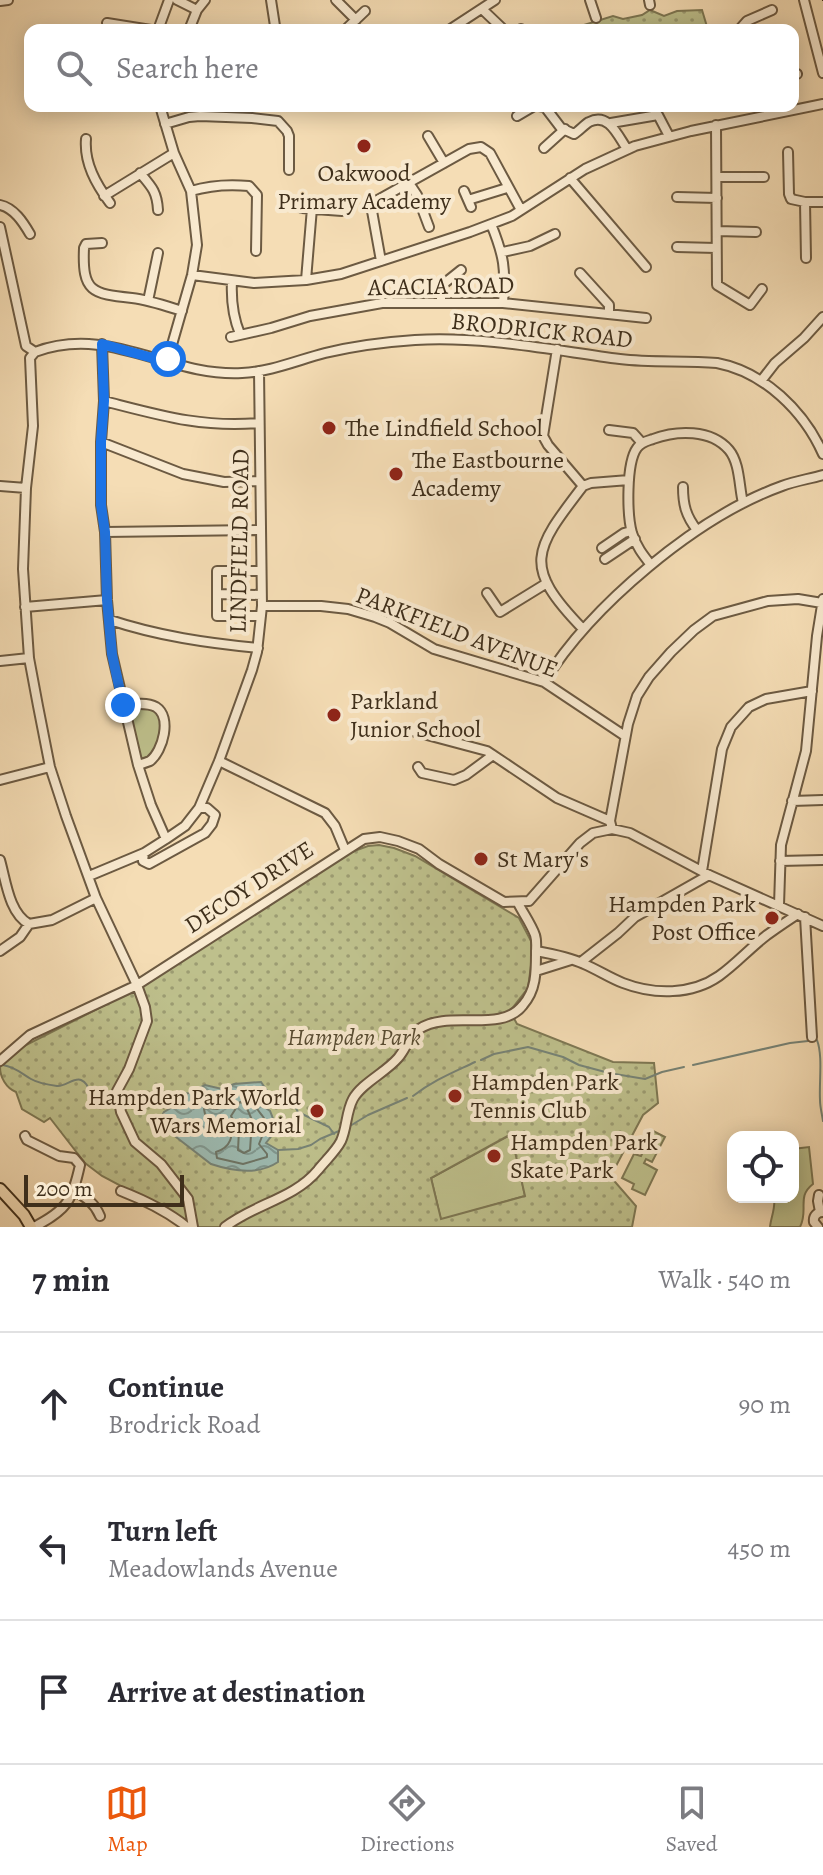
<!DOCTYPE html>
<html lang="en">
<head>
<meta charset="utf-8">
<style>
  :root { --surface:#fff; --page:#f7f7f7; --text:#2b2b33; --muted:#7c7c81; --line:#e1e1e2; --accent:#ea580c }
  body { margin:0; font-family:Alegreya,serif; background:var(--page); color:var(--text) }
  .controls { position:absolute; right:24px; bottom:24px; display:grid; overflow:hidden; border-radius:16px; box-shadow:0 4px 20px #0003 }
  .controls button { width:72px; height:72px; display:grid; place-items:center; padding:0; border:0; border-bottom:2px solid var(--line); background:var(--surface); color:var(--text); font:40px sans-serif }
  .scale { position:absolute; left:24px; bottom:20px; width:160px; box-sizing:border-box; padding-left:8px; border:4px solid #3f2f1b; border-top:0; font-size:22px; line-height:28px; white-space:nowrap; color:#3f2f1b; -webkit-text-stroke:6px #f8e9cf; paint-order:stroke }
  .stop { position:absolute; width:24px; height:24px; margin:-18px; border:6px solid #1a73e8; border-radius:50%; background:#fff }
  .stop.end { background:#1a73e8; border-color:#fff; box-shadow:0 2px 8px #0008 }
  .list { margin:0; padding:0; list-style:none }
  h2 { display:flex; justify-content:space-between; align-items:center; height:104px; margin:0; padding:0 32px; font-size:34px }
  h2 small { font-size:26px; font-weight:400; color:var(--muted) }
  .list li { display:grid; grid-template-columns:52px 1fr auto; gap:24px; align-items:center; box-sizing:border-box; height:144px; padding:0 32px; border-top:2px solid var(--line) }
  .list b { display:block; font-size:30px; white-space:nowrap }
  .list p { margin:0; font-size:26px; white-space:nowrap; color:var(--muted) }
  .list em { font-size:26px; font-style:normal; color:var(--muted) }
  .icon { flex:none; width:44px; height:44px; fill:none; stroke:currentColor; stroke-width:2; stroke-linecap:round; stroke-linejoin:round }
  .map { position:relative; flex:none; width:823px; height:1227px; overflow:hidden }
  .search { position:absolute; background:var(--surface); box-shadow:0 4px 20px #0003; left:24px; right:24px; top:24px; height:88px; display:flex; align-items:center; gap:20px; box-sizing:border-box; padding:0 28px; border-radius:16px; color:var(--muted); font-size:30px }
  .sheet { height:536px; background:var(--surface) }
  nav { display:flex; justify-content:space-around; align-items:center; box-sizing:border-box; height:112px; border-top:2px solid var(--line); background:var(--surface); font-size:22px; color:var(--muted) }
  nav a { display:grid; justify-items:center; gap:4px }
  nav .on { color:var(--accent) }
  .map>svg:first-child { display:block }
  .grass { fill:#bec08c; stroke:#7e7854; stroke-width:2 }
  .park { fill:url(#park-dots); stroke:#7e7854; stroke-width:2; fill-rule:evenodd }
  .water { fill:url(#water-waves); stroke:#778376; stroke-width:2 }
  .lines { fill:none; stroke-linecap:round; stroke-linejoin:round }
  .shore { stroke:#6e7566; stroke-width:2 }
  .stream { stroke:#778376; stroke-width:2 }
  .minor-casing { stroke:#6c5a42; stroke-width:12 }
  .major-casing { stroke:#3f2f1b; stroke-width:14 }
  .minor { stroke:#f8e9cf; stroke-width:8 }
  .major { stroke:#f5ddb5; stroke-width:10 }
  .rail { stroke:#3f2f1b; stroke-width:2; stroke-dasharray:14 14; stroke-linecap:butt }
  .route { stroke:#1a73e8; stroke-width:10 }
  .poi-dot { fill:#8f2418; stroke:#f8e9cf; stroke-width:3 }
  .labels { text-anchor:middle; dominant-baseline:central; stroke-width:8; stroke-linejoin:round; paint-order:stroke }
  .poi-label { font-size:24px; fill:#3f2f1b; stroke:#f8e9cf; text-anchor:start }
  .street-label { font-size:24px; fill:#3f2f1b; stroke:#f8e9cf }
  .park-label { font-size:24px; font-style:italic; fill:#584c32; stroke:#f8e9cf }
</style>
</head>
<body>
<div class="map">
<svg width="823" height="1227" viewBox="0 0 823 1227">
  <defs>
    <pattern id="park-dots" width="8" height="8" patternUnits="userSpaceOnUse" patternTransform="scale(2)"><rect width="8" height="8" fill="#bec08c"/><path d="M2 2h.1M6 6h.1" fill="none" stroke="#9c9c72" stroke-width="1.8" stroke-linecap="round"/></pattern>
    <pattern id="water-waves" width="16" height="10" patternUnits="userSpaceOnUse" patternTransform="scale(2)"><rect width="16" height="10" fill="#9dbbb2"/><path d="M0 5q4-4 8 0t8 0" fill="none" stroke="#819890"/></pattern>
  </defs>
  <rect width="100%" height="100%" fill="#f5ddb5"/>
  <filter id="stains"><feTurbulence type="fractalNoise" baseFrequency=".0025" numOctaves="4"/><feColorMatrix values="0 0 0 0 .2 0 0 0 0 .09 0 0 0 0 .02 0 0 0 .5 -.17"/></filter>
  <radialGradient id="worn" r=".72"><stop offset=".6" stop-color="#630" stop-opacity="0"/><stop offset="1" stop-color="#630" stop-opacity=".3"/></radialGradient>
  <path class="grass" d="M123,705L157,708L165,729L150,761L138,765Z
    M653,1131L665,1137L652,1162L646,1159L644,1163L657,1170L645,1195L632,1189L634,1184L622,1178L634,1154L641,1156Z
    M512,1134L525,1196L441,1220L431,1178Z
    M809,1147L813,1184C796,1197 809,1210 800,1227H770C771,1217 776,1207 774,1197H793V1149Z"/>
  <path class="park" d="M650,10L664,16L677,11L702,10L708,30H556L584,25L613,16L623,19L642,15Z
    M379,845L394,848L415,856L519,918L531,941L532,958L528,988L510,1011L517,1024L613,1062L654,1063L658,1103L643,1115L616,1166L609,1175L636,1206L632,1227H198L102,1176L85,1163L50,1118L44,1122L22,1109L16,1092C6,1088 0,1077 0,1067L24,1046L139,988L346,854L368,846ZM511,1134L525,1196L441,1219L431,1178Z"/>
  <path class="water" d="M261,1082L270,1095L263,1106L270,1111L274,1121L269,1126L273,1134L266,1143L278,1150V1162C259,1175 232,1171 211,1164L163,1127L160,1119L164,1112L174,1106L177,1095L189,1093L205,1085L222,1089L234,1084Z"/>
  <g class="lines">
    <path class="shore" d="M255,1091L259,1095C254,1109 256,1107 264,1118L261,1125L263,1134L259,1144L267,1154V1157L243,1164L217,1158L216,1152C229,1148 238,1134 224,1125C217,1121 211,1119 205,1114L204,1109L207,1108L217,1109L223,1107L231,1094Z
      M240,1102L245,1104L252,1120L250,1150L244,1153L238,1150L239,1130L231,1116Z"/>
    <path class="stream" d="M481,1060L494,1054L528,1047L563,1057L579,1065L609,1073L645,1079L662,1072L684,1067
      M3,1065C15,1067 21,1073 31,1079C38,1083 49,1085 57,1086C65,1087 74,1077 81,1080C95,1086 82,1106 115,1104
      M693,1065L790,1043L817,1040C823,1056 819,1081 820,1100C820,1107 822,1114 823,1121
      M270,1095L279,1092L290,1098L298,1112L329,1127L334,1134
      M413,1096C434,1080 452,1073 475,1062
      M124,1102L137,1097L177,1095
      M350,1126L368,1115L407,1098
      M278,1150L298,1149L311,1145L320,1139L339,1131"/>
    <g class="minor-casing">
      <path id="minor" d="M177,0L197,10
        M271,0L275,26
        M336,0L356,20
        M590,0L596,18
        M649,0L650,5
        M804,0L823,73
        M0,1L8,0
        M482,9L504,30
        M107,23L151,30
        M158,30L169,0
        M189,30L197,10L205,0
        M345,30L365,11
        M449,30L495,0
        M520,30L521,29
        M739,30L747,21L772,10
        M793,75L797,74
        M160,106L174,153L191,191L197,245L192,275L167,362
        M539,106L545,107L561,128L574,134C579,131 584,125 589,122C609,112 618,136 627,149
        M517,116L534,106
        M611,123L658,115L669,136
        M165,124L189,117L200,116L252,118L278,121L287,131L289,136V170
        M716,125L717,285L750,305L762,289
        M428,136L444,163
        M86,139C84,163 96,184 110,203
        M544,148L565,129
        M788,152L789,194L791,199L805,202L806,258
        M140,173C152,187 157,192 158,210
        M717,177H764
        M570,178L646,267
        M409,183L417,195L429,227
        M191,191C211,185 228,184 249,186L257,195L256,251
        M464,191L471,207
        M104,196L174,153
        M677,197L717,198
        M468,200L507,188
        M805,202H823
        M0,205C14,208 23,222 30,234
        M302,208L342,211
        M491,224C504,256 506,269 503,303
        M0,227L26,346L35,352
        M717,231L756,232
        M102,243L86,244L84,248C82,292 92,294 132,298C149,300 166,306 182,311
        M677,247L716,248
        M503,252L530,246L555,234
        M381,261L372,211L376,201L469,149L481,147L490,153L521,210
        M580,273L609,305V314
        M192,275L254,283L306,280L341,274L470,232L512,216L585,169L635,146L691,131L823,104
        M306,280L312,208
        M232,281C231,300 233,317 240,334
        M148,301L158,253
        M441,302V286L461,270
        M231,337L271,328L310,316L382,303H503L646,318
        M102,344L104,401L101,442V505L105,532L107,600L112,654L138,765L151,805L166,839
        M557,349L543,436L548,445L583,486
        M35,352L30,358L33,426L26,488L23,569L29,658L38,706L50,767L66,816L96,898L137,985L145,1007L147,1021L129,1069L117,1091L121,1112L135,1142L161,1164L188,1199L193,1227
        M35,352C110,324 168,377 242,373C270,372 298,360 325,353C354,346 385,342 415,340C484,336 551,350 620,359C652,363 684,360 717,363C764,372 804,411 823,454
        M761,381L775,363L804,338L823,317
        M104,401C159,415 201,428 259,423
        M609,430L633,433L642,443
        M101,442L183,474L224,482L260,481
        M0,486L26,488
        M683,487C683,505 686,516 697,530
        M105,532L261,530
        M602,548L624,533L631,531
        M605,559L635,539
        M651,565C643,555 636,546 632,533C627,515 626,463 637,448C641,442 647,441 653,439C677,430 711,429 729,450C740,463 739,487 743,503
        M261,571H217V616H261
        M487,593L500,612L547,583
        M217,594L261,595
        M262,606H321L348,609L375,617L390,623L434,649L544,682L625,736
        M25,607L107,600
        M110,620C158,636 207,643 258,648
        M583,629C522,566 533,551 583,486L591,483L629,480
        M0,661L29,658
        M544,682C591,606 696,517 782,486C795,481 809,479 823,475
        M123,705C133,704 147,702 156,707C172,717 163,751 150,761C150,761 139,765 138,765
        M412,731L487,751L557,798L610,821
        M219,761L325,813L335,826L345,850
        M418,767L422,773L454,780L466,775L493,755
        M0,780L50,767
        M792,801L823,800
        M612,829L610,821L628,724L637,696L649,677L671,652L694,630L713,616L768,601L798,599L822,603
        M144,853L143,861L149,864L205,833L212,824L215,815L207,808H199
        M0,860C6,881 9,913 29,924L52,920L96,898
        M780,861L823,860
        M702,871L722,749L731,727L749,707L766,699L812,691
        M89,876L144,853L166,839L185,826L199,808L219,761L252,670L257,652L262,606L259,371
        M779,905L781,845L806,751L817,636L823,599
        M805,917L812,1037
        M0,951L20,937L29,924
        M536,951C553,954 569,957 584,964C598,970 610,978 623,983C654,995 692,995 719,976C736,964 750,948 767,935C777,928 787,921 798,914
        M581,962L618,933L635,917L709,875
        M536,971L571,960
        M0,1061L30,1035L137,985L364,839L380,837L398,841L419,849L439,864L504,902L529,901L580,843L593,833L612,829L630,833L709,875L823,926
        M25,1136L27,1140L59,1156L74,1158L80,1165C72,1201 67,1210 34,1227
        M73,1191C86,1196 95,1204 100,1216
        M121,1191C144,1200 167,1211 187,1227
        M819,1195L818,1201L820,1212
        M225,1227C254,1204 294,1199 318,1170C325,1161 336,1151 341,1141C347,1128 346,1112 353,1099C362,1083 385,1073 398,1058C406,1049 409,1036 419,1029C449,1009 501,1034 523,1005C536,990 536,973 536,953C536,947 537,941 535,935C531,924 523,913 518,903
        M818,1227L814,1222C813,1216 817,1212 823,1212"/>
    </g>
    <g class="major-casing">
      <path id="major" d="M0,1189L24,1215L31,1227"/>
    </g>
    <use href="#minor" class="minor"/>
    <use href="#major" class="major"/>
    <path class="rail" d="M823,0V1"/>
  </g>
  <g class="lines">
    <path class="route" d="M123,705L112,654L107,600L105,532L101,505V442L104,401L102,344L167,362L168,359"/>
  </g>
  <g class="poi-dot">
    <circle cx="364" cy="146" r="8"/>
    <circle cx="329" cy="428" r="8"/>
    <circle cx="396" cy="474" r="8"/>
    <circle cx="334" cy="715" r="8"/>
    <circle cx="481" cy="859" r="8"/>
    <circle cx="772" cy="918" r="8"/>
    <circle cx="455" cy="1096" r="8"/>
    <circle cx="317" cy="1111" r="8"/>
    <circle cx="494" cy="1156" r="8"/>
  </g>
  <g class="labels">
    <g class="poi-label">
      <text x="364" y="173" text-anchor="middle">Oakwood<tspan x="364" dy="28">Primary Academy</tspan></text>
      <text x="345" y="428">The Lindfield School</text>
      <text x="412" y="460">The Eastbourne<tspan x="412" dy="28">Academy</tspan></text>
      <text x="350" y="701">Parkland<tspan x="350" dy="28">Junior School</tspan></text>
      <text x="497" y="859">St Mary's</text>
      <text x="756" y="904" text-anchor="end">Hampden Park<tspan x="756" dy="28">Post Office</tspan></text>
      <text x="471" y="1082">Hampden Park<tspan x="471" dy="28">Tennis Club</tspan></text>
      <text x="301" y="1097" text-anchor="end">Hampden Park World<tspan x="301" dy="28">Wars Memorial</tspan></text>
      <text x="510" y="1142">Hampden Park<tspan x="510" dy="28">Skate Park</tspan></text>
    </g>
    <g class="street-label">
      <text transform="translate(441 286) rotate(-1)">ACACIA ROAD</text>
      <text transform="translate(542 330) rotate(6)">BRODRICK ROAD</text>
      <text transform="translate(239 541) rotate(-89)">LINDFIELD ROAD</text>
      <text transform="translate(457 632) rotate(21)">PARKFIELD AVENUE</text>
      <text transform="translate(249 887) rotate(-33)">DECOY DRIVE</text>
    </g>
    <g class="park-label">
      <text x="354" y="1037">Hampden Park</text>
    </g>
  </g>
  <rect width="100%" height="100%" filter="url(#stains)"/>
  <rect width="100%" height="100%" fill="url(#worn)"/>
</svg>
<div class="controls">
<button><svg class="icon" aria-label="locate" viewBox="0 0 24 24"><circle cx="12" cy="12" r="6"/><path d="M12 2v4M12 18v4M2 12h4M18 12h4"/></svg></button>
</div>
<div class="scale">200 m</div>
<div class="stop" style="left:168px;top:359px"></div>
<div class="stop end" style="left:123px;top:705px"></div>
<div class="search"><svg class="icon" aria-label="search" viewBox="0 0 24 24"><circle cx="10" cy="10" r="6"/><path d="M15 15l6 6"/></svg>Search here</div>
</div>
<section class="sheet">
<h2>7 min<small>Walk · 540 m</small></h2>
<ul class="list">
<li><svg class="icon" aria-label="ahead" viewBox="0 0 24 24"><path d="M12 20V5M6 11l6-6 6 6"/></svg><div><b>Continue</b><p>Brodrick Road</p></div><em>90 m</em></li>
<li><svg class="icon" aria-label="left" viewBox="0 0 24 24"><path d="M17 20v-9H6M10 6l-5 5 5 5"/></svg><div><b>Turn left</b><p>Meadowlands Avenue</p></div><em>450 m</em></li>
<li><svg class="icon" aria-label="arrive" viewBox="0 0 24 24"><path d="M6 21V4h12l-3 4 3 4H6"/></svg><div><b>Arrive at destination</b></div></li>
</ul>
</section>
<nav>
<a class="on"><svg class="icon" aria-label="map" viewBox="0 0 24 24"><path d="M3 6l6-2 6 2 6-2v14l-6 2-6-2-6 2zM9 4v14M15 6v14"/></svg>Map</a>
<a><svg class="icon" aria-label="directions" viewBox="0 0 24 24"><path d="M12 3l9 9-9 9-9-9zM9 14v-3h6M13 9l2 2-2 2"/></svg>Directions</a>
<a><svg class="icon" aria-label="saved" viewBox="0 0 24 24"><path d="M7 4h10v16l-5-4-5 4z"/></svg>Saved</a>
</nav>
</body>
</html>
